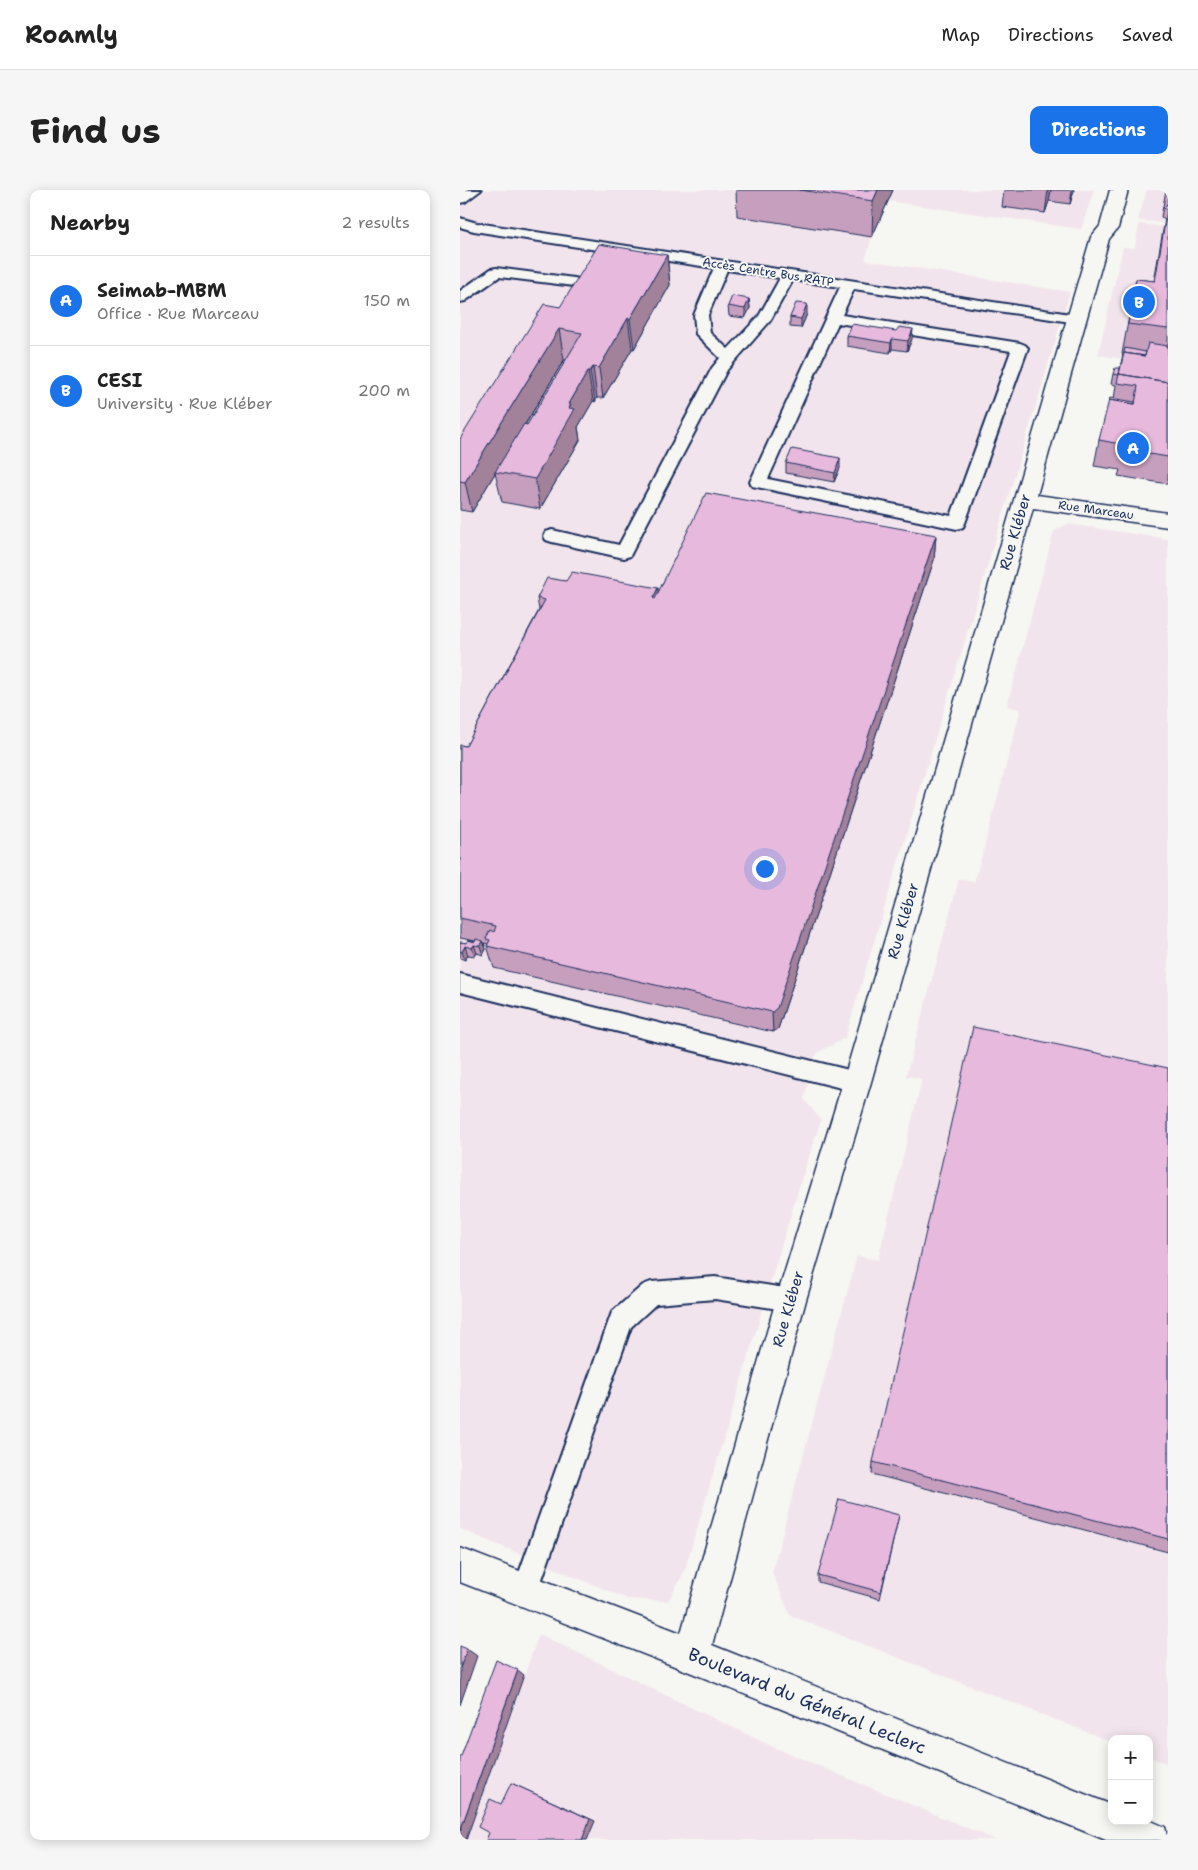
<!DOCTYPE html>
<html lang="en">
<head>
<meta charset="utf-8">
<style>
  :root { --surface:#fff; --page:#f6f6f6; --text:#222; --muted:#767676; --line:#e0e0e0; --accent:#1a73e8 }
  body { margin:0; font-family:"Shantell Sans",sans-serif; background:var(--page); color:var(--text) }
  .controls { position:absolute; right:15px; bottom:15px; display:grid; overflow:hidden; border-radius:10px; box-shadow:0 2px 12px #0003 }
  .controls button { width:45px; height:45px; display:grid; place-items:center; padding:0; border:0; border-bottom:1px solid var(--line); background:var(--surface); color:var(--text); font:25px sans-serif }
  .you { position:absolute; left:304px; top:678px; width:18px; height:18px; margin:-12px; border:4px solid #fff; border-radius:50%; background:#1a73e8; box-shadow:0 0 0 8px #1a73e833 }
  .badge { display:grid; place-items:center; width:32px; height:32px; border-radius:50%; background:var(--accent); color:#fff; font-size:16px; font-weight:700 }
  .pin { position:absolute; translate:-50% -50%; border:2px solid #fff; box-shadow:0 1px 5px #0006 }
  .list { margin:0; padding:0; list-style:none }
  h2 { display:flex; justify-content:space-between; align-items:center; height:65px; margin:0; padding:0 20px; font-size:21px }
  h2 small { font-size:16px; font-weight:400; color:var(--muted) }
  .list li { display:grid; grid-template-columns:32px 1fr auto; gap:15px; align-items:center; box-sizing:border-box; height:90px; padding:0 20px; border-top:1px solid var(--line) }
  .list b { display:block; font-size:19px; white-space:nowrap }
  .list p { margin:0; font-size:16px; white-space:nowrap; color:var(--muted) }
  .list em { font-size:16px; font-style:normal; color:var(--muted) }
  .map { position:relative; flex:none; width:708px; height:1650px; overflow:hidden; border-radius:10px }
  header { display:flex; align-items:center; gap:30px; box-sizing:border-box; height:70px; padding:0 25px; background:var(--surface); border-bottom:1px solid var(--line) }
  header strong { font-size:24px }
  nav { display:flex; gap:28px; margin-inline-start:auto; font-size:18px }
  .intro { display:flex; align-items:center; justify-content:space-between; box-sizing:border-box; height:120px; padding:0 30px }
  h1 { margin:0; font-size:35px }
  .button { padding:12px 22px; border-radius:10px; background:var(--accent); color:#fff; font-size:18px; font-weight:700 }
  main { display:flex; gap:30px; padding:0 30px }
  aside { flex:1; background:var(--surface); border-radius:10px; box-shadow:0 2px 12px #0003 }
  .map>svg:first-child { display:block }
  .built { fill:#f2e4ec }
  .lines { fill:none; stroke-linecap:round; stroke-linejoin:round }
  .service-casing { stroke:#1b2f5e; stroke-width:4 }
  .minor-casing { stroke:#1b2f5e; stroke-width:3 }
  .service { fill:#f6f6f2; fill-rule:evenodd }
  .minor { fill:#f6f6f2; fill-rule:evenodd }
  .wall { fill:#c79fbe; stroke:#1b2f5e; fill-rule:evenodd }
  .shaded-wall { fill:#a2829b; stroke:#1b2f5e }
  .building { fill:#e7b9dd; stroke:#1b2f5e }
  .labels { text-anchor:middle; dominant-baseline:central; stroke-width:4; stroke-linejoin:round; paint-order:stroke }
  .far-street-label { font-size:12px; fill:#1b2f5e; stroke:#f6f6f2 }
  .street-label { font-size:15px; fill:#1b2f5e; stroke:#f6f6f2 }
  .near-street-label { font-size:18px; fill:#1b2f5e; stroke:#f6f6f2 }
</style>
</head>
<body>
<header>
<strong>Roamly</strong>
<nav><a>Map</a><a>Directions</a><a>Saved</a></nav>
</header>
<div class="intro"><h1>Find us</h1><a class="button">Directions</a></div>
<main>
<aside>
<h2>Nearby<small>2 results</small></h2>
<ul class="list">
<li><span class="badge">A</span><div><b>Seimab-MBM</b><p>Office · Rue Marceau</p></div><em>150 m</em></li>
<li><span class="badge">B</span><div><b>CESI</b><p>University · Rue Kléber</p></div><em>200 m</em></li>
</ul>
</aside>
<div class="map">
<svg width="708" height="1650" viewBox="0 0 708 1650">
  <rect width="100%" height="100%" fill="#f6f6f2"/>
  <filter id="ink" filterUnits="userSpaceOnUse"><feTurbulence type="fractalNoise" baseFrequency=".02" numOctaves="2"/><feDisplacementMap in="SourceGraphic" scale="10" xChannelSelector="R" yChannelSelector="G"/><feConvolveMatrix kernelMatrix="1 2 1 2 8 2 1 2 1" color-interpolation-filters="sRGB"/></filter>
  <g filter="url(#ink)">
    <path class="built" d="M0,0H634L621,39L428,11L412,47L405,70L610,102L385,848L357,863L351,880L344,909L361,930L342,987L224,1382L208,1411L168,1409L0,1339Z
      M687,0H708V34L678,30Z
      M679,34L708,37V175L638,165L663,57L675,58Z
      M608,334L708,349V1574L689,1567V1549H652V1552L330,1425L312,1382L397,1066L418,1070L462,889L446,886L499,689L514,692L523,662L561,519L547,516L594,341Z
      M79,1444L311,1556L536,1650H5Z"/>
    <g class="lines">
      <g class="service-casing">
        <path id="service" d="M5,0H21L5,12L0,13V3Z
          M0,28L17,33L617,125L622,126L624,129L622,132L617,133L394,99L382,125L560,153L565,155L568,158L505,333L503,337L497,339L292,296L290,292L380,97L333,90L310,131L267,180L172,362L170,366L164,368L92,352L86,350L84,346L86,342L92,340L159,355L252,178L260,168L236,144L234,125L254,78L14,41L0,37ZM267,80L320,88L299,126L268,159L250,143L248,125ZM378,133L551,161L491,326L308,289Z
          M36,78L114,88L119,89L121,92L119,95L114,96L39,87L5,111L0,112V101L31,79Z
          M0,784L397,882L405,885L408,892L405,899L397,902L0,802Z
          M255,1087L331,1099L339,1102L343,1110L339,1118L331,1121L255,1109L196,1114L171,1137L75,1409L66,1413L57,1409L53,1400L152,1122L183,1095L191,1092Z"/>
      </g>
      <g class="minor-casing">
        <path id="minor" d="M650,0H668L658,38L649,49L577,305L708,323V337L573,318L411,892L346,1110L252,1455L652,1615V1631L689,1630L705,1637L708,1650H646L232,1483L0,1392V1358L221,1443L316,1110L383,892L631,47L640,36Z"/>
      </g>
      <use href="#service" class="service"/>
      <use href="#minor" class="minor"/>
    </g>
    <path class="wall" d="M276,0H433L412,47L277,26Z
      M544,0H614L610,14L589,11L585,23L542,17Z
      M706,0H708V294L658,286L660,280L634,276L639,250L654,209L656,195L651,194L653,184L660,178L663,164H662L676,89L694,91L705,29L701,27Z
      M207,65L210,95L174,159H172L143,208H137L135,212L133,211L118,237L120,250L80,319L42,312L35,283L12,322L0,320V249L100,117ZM104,170H106L67,235H65Z
      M289,109L290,118L285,128L269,126L268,116Z
      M347,124L341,138L330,137V127Z
      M387,146L452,149L447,161L432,159L430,163L387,156Z
      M326,273L380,278L374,292L326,283Z
      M476,345L474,370L318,839L313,842L34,778L27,756L28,754L24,753L26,759L23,765L17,763L15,766L8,765L5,770L0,768V752L6,753L15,752V751L0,748V555L6,556L79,420L77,408L106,391L198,403Z
      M708,878V1362L412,1284L413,1272Z
      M439,1325L420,1409L358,1392V1385Z"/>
    <path class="shaded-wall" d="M418,0H433L412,47L413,11Z
      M588,0H591L589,11L585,23Z
      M612,0H614L610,14Z
      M207,65L210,95L174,159L170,129Z
      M289,109L290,118L285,128V119Z
      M347,114V124L341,138V129Z
      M168,128L172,159L143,208L139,178Z
      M99,139L104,170L36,282H35V283L12,322L5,292Z
      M453,139L452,149L447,161L448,151Z
      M432,149V159L430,163L431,153Z
      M133,177L137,208L135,212L130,181Z
      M128,181L133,211L118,237L120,250L80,319L75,289L109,214Z
      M380,268V278L374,292L375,283Z
      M476,345L474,370L318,839L313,842L312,822Z
      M198,398L200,423L193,408Z
      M23,751L26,759L23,765L20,756Z
      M14,755L17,763L15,766L12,758Z
      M5,756L8,765L5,770L2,762Z
      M7,1459L17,1466L0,1515V1478Z
      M58,1480L64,1485L6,1650H0V1641Z
      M51,1593L135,1631L127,1650H122Z"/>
    <path class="building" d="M340,0H418L413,11Z
      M707,14L708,15V20L703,18Z
      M707,21L708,22V139L668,134L676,89L695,91Z
      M139,54L207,65L170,129L168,128L139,178L133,177L130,181H128L109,214H111L109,218L115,219L75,289L35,282L64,234L67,235L122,143L99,139L5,292L0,291V249L84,114L100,117Z
      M272,106L289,109L285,119L268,116Z
      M336,113L347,114L341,129L330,127Z
      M392,134L436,141L439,137L453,139L448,151L432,149L431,153L387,146Z
      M688,153L708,156V192L659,184L664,163L685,166Z
      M665,158L686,162L685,166L664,163Z
      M655,178H660L659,185L653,184Z
      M659,184L708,192V267L664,260L665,255L639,250L649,210L675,214L678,196L657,193Z
      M650,208L675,212V214L649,210Z
      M332,259L380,268L375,283L326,273Z
      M246,303L476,345L317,818L312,822L27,756L30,750L26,749L30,740L34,742L36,736L0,728V555L6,556L85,410L77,408L87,388L106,391L112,382L198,398L193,408L195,409Z
      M16,749L23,751L20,756L14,755L12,758L5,756L2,762L0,761V752L6,753L8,750L15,752Z
      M513,837L708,878V1349L413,1272Z
      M379,1309L439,1325L421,1402L358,1385Z
      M0,1456L7,1459L0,1478Z
      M36,1470L58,1480L0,1641V1569Z
      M51,1593L130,1629L122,1650H26L29,1643L18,1637L30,1609L41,1614Z"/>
  </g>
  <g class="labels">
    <g class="far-street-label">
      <text transform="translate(308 82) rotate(9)">Accès Centre Bus RATP</text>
      <text transform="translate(636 320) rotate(8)">Rue Marceau</text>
    </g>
    <g class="street-label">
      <text transform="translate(555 342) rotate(-74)">Rue Kléber</text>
      <text transform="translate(443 731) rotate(-74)">Rue Kléber</text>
      <text transform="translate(328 1119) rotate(-74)">Rue Kléber</text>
    </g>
    <g class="near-street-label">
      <text transform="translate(347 1511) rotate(22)">Boulevard du Général Leclerc</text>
    </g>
  </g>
</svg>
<div class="controls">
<button>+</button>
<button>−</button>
</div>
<div class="you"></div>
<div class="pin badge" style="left:673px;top:258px">A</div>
<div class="pin badge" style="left:679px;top:112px">B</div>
</div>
</main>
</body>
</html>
